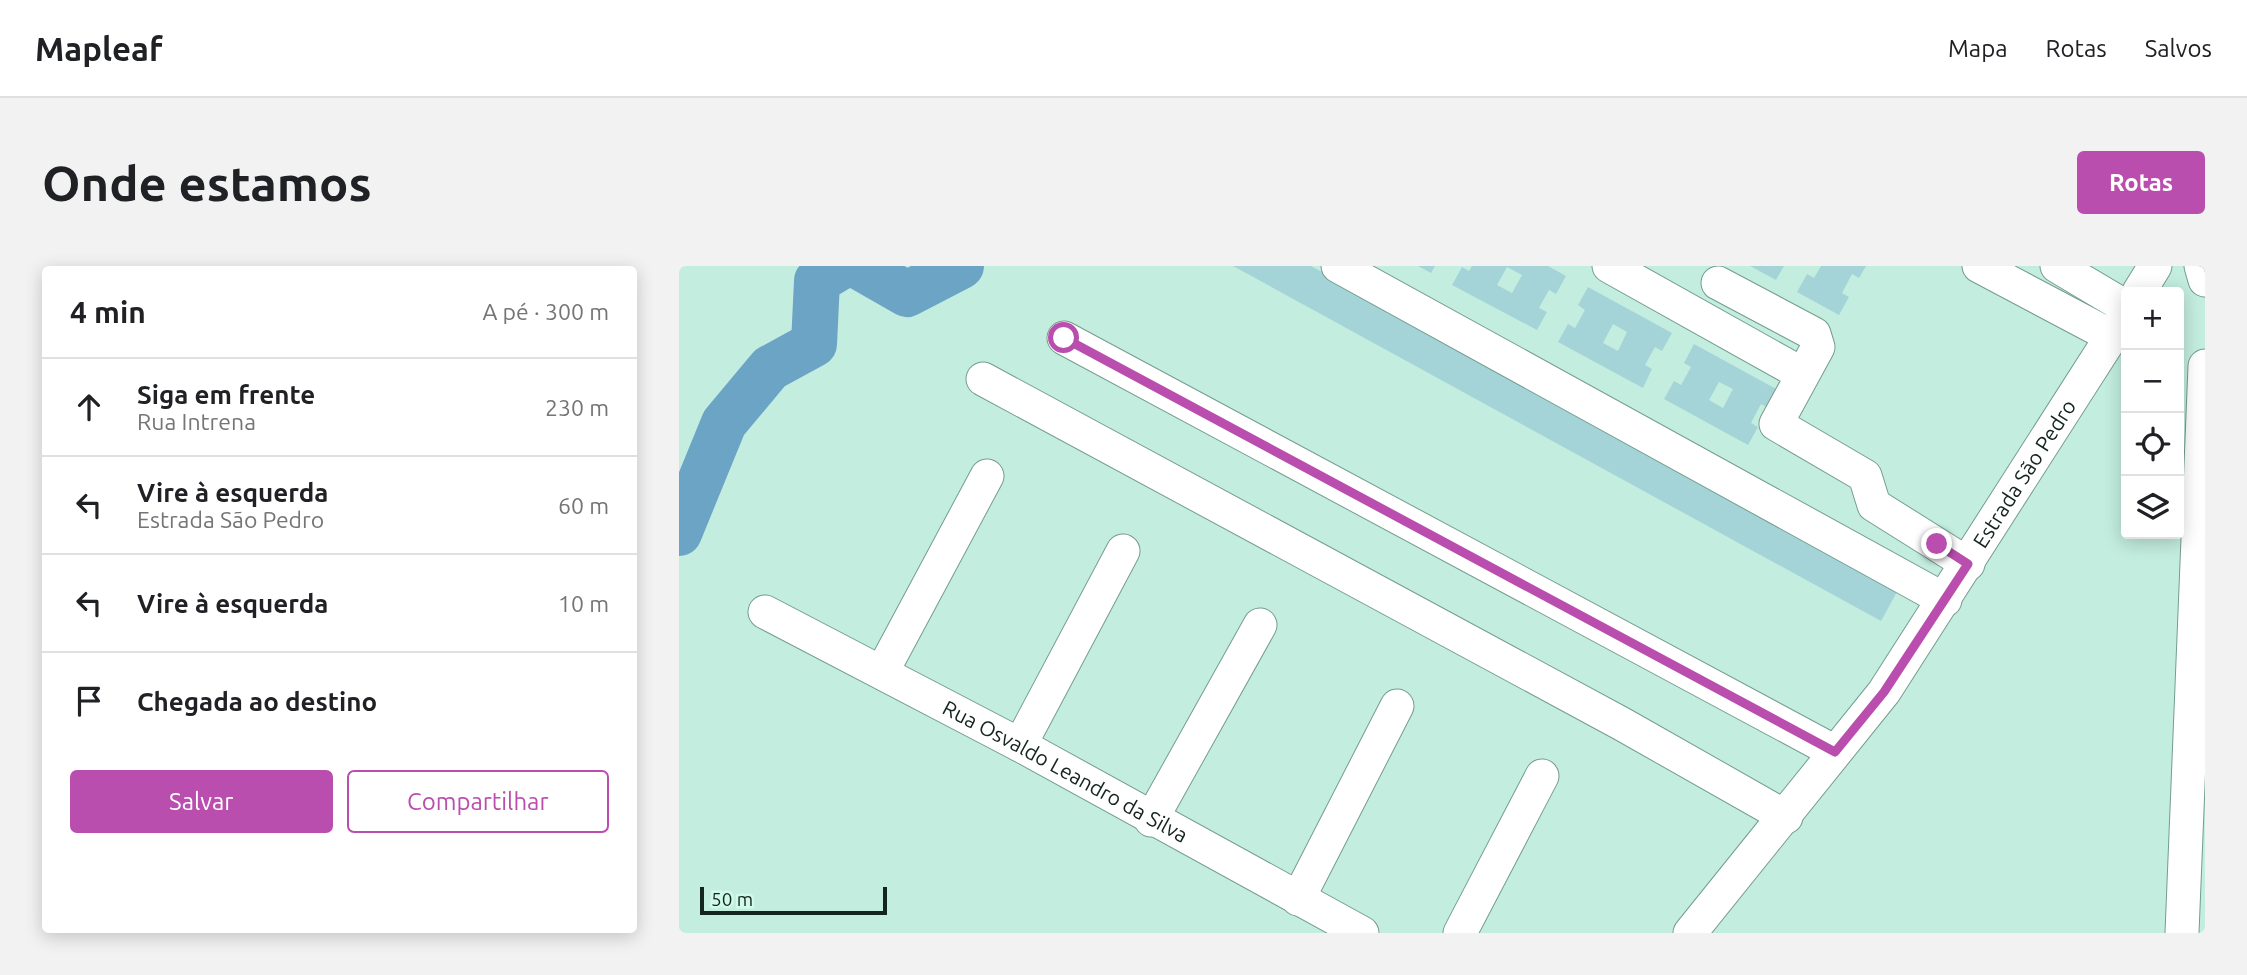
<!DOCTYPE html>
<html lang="pt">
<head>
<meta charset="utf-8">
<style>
  :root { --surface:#fff; --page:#f2f2f2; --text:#202124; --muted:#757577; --line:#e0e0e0; --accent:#ba4eae }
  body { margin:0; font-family:Ubuntu,sans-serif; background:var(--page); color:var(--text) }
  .controls { position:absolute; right:21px; top:21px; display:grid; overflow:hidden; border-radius:7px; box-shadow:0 4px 18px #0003 }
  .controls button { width:63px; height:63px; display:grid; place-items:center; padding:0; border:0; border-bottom:2px solid var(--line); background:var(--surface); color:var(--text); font:35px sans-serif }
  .scale { position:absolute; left:21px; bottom:18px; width:187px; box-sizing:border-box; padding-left:7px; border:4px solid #14241f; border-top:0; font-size:19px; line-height:24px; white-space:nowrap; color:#14241f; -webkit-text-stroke:5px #d0fbeb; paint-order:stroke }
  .stop { position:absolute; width:21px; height:21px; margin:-16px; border:5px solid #ba4eae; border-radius:50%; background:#fff }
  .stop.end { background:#ba4eae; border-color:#fff; box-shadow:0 2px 7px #0008 }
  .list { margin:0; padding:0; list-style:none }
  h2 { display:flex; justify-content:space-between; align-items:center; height:91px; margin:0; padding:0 28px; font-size:30px }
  h2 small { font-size:23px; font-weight:400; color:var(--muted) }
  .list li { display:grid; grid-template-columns:46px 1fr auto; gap:21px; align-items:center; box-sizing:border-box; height:98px; padding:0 28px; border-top:2px solid var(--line) }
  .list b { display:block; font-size:26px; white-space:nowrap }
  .list p { margin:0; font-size:23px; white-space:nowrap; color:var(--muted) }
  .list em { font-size:23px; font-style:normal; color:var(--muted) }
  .actions { display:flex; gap:14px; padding:21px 28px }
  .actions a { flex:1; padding:16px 0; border:2px solid var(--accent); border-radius:7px; text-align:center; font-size:24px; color:var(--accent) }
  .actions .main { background:var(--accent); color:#fff }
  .icon { flex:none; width:38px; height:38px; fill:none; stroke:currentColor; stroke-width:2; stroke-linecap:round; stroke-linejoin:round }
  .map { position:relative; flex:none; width:1526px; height:667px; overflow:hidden; border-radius:7px }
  header { display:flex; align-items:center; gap:42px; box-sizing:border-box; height:98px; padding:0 35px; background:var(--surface); border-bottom:2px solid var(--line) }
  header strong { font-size:33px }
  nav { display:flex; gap:38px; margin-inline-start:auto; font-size:24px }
  .intro { display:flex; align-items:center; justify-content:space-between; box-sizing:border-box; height:168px; padding:0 42px }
  h1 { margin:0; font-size:49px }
  .button { padding:18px 32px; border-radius:7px; background:var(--accent); color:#fff; font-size:24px; font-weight:700 }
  main { display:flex; gap:42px; padding:0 42px }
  aside { flex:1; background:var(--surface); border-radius:7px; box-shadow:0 4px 18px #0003 }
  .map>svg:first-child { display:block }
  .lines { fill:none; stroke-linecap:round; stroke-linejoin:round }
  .river { stroke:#6ca4c5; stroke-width:46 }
  .building { fill:#a5d4d8; fill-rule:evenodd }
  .minor-casing { stroke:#759d8f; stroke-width:35 }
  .minor { stroke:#fff; stroke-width:33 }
  .route { stroke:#ba4eae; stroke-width:9 }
  .labels { text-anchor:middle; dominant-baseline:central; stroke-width:5; stroke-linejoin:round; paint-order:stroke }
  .street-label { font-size:21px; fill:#14241f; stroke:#d0fbeb }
</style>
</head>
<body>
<header>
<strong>Mapleaf</strong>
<nav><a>Mapa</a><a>Rotas</a><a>Salvos</a></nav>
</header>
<div class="intro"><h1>Onde estamos</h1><a class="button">Rotas</a></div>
<main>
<aside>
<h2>4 min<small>A pé · 300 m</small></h2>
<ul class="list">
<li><svg class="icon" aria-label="ahead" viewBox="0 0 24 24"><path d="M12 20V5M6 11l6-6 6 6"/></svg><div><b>Siga em frente</b><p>Rua Intrena</p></div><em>230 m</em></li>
<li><svg class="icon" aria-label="left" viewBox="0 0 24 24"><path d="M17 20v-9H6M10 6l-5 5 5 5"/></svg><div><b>Vire à esquerda</b><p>Estrada São Pedro</p></div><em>60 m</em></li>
<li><svg class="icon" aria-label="left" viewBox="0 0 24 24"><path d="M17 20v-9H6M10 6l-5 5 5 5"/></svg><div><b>Vire à esquerda</b></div><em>10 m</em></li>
<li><svg class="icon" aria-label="arrive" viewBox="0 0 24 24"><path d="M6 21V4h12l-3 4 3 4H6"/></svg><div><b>Chegada ao destino</b></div></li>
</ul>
<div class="actions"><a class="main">Salvar</a><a>Compartilhar</a></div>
</aside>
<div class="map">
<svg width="1526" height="667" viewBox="0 0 1526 667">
  <rect width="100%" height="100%" fill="#c3edde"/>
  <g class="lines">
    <path class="river" d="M179,0L228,28L282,0
      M0,267L45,157L91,102L135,78L138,15L163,0"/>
  </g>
  <path class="building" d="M554,0H632L1220,322L1202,355Z
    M739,0H756L752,7Z
    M793,0H869L887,10L877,28L870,24L860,42L868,46L858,64L773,19L783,1L790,5ZM828,1L843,9L833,27L818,19Z
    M1071,0H1105L1097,14Z
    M1142,0H1187L1180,12L1173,8L1163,27L1170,31L1160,49L1118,26L1128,8L1135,12Z
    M909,21L993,67L983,85L976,81L966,99L973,103L964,122L879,76L889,58L896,62L906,44L899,39ZM934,58L948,66L939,85L924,77Z
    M1015,78L1099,124L1089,142L1082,138L1072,157L1079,161L1069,179L985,133L995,115L1002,119L1012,101L1005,97ZM1040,116L1054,123L1044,142L1030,134Z"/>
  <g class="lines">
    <g class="minor-casing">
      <g id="minor">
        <path d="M659,0L1266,334"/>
        <path d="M930,0L1123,108"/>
        <path d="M1300,0L1434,71"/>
        <path d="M1378,0L1447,41"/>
        <path d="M1522,0L1526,14"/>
        <path d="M1039,17L1135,68L1139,81L1097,158L1186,210L1195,239L1289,298"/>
        <path d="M1460,26L1476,0"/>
        <path d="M385,72L1156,486"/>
        <path d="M304,113L943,458L1107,551"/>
        <path id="s1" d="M86,346L341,479L683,667"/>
        <path d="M203,406L308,210"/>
        <path d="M341,479L444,285"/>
        <path d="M472,554L581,359"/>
        <path d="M619,633L718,440"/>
        <path d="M781,667L863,510"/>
        <path id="s2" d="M1011,667L1205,426L1447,48"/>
        <path d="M1503,667L1526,100"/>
      </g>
    </g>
    <use href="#minor" class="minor"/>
  </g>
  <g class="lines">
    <path class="route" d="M385,72L1156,486L1205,426L1289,298L1258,278"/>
  </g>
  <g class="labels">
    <g class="street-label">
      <text stroke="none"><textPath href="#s2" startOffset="569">Estrada São Pedro</textPath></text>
      <text stroke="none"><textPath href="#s1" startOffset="340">Rua Osvaldo Leandro da Silva</textPath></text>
    </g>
  </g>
</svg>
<div class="controls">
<button>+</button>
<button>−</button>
<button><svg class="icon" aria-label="locate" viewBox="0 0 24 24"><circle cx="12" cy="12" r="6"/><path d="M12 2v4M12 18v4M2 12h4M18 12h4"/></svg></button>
<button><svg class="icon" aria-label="layers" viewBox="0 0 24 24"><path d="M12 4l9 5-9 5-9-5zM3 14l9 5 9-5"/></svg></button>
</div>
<div class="scale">50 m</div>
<div class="stop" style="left:385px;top:72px"></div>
<div class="stop end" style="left:1258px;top:278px"></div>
</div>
</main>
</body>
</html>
